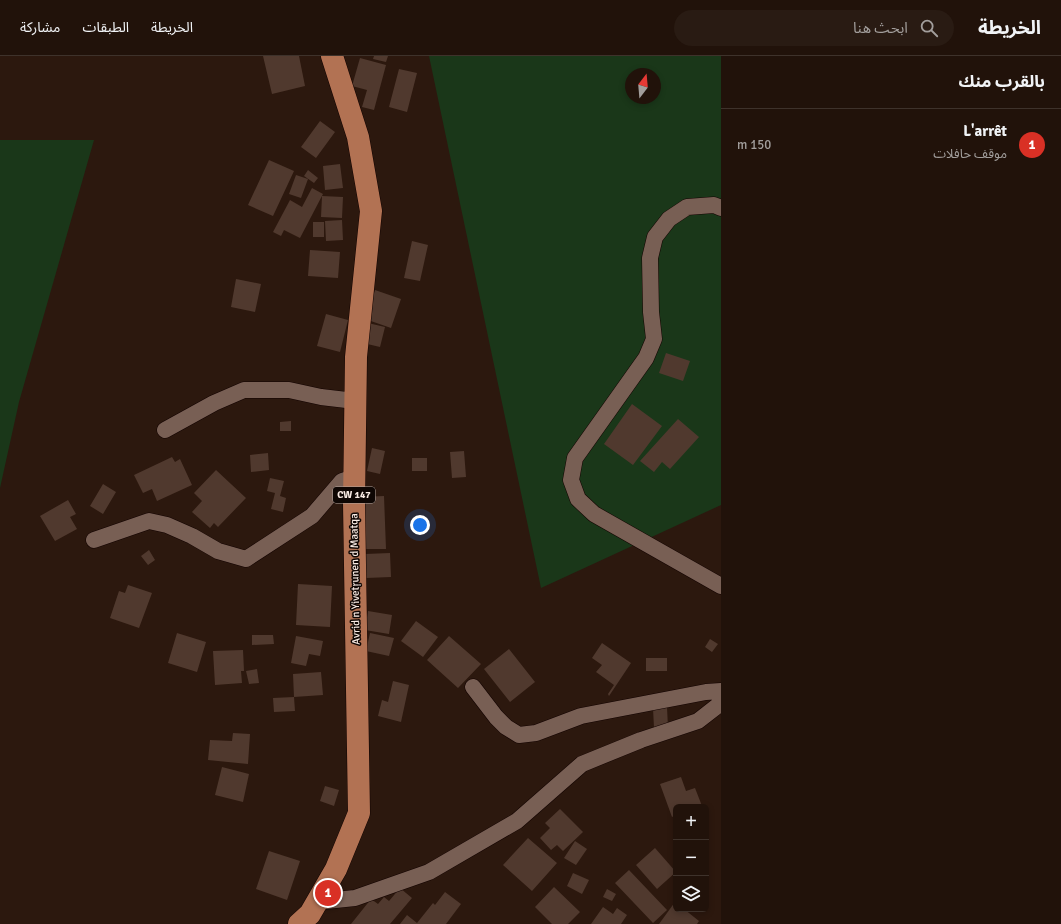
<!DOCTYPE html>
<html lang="ar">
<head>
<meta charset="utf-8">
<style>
  :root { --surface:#21120a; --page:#291b13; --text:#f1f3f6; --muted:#a29e9c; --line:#3e322b; --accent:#d93025 }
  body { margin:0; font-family:Signika,"Noto Sans Arabic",sans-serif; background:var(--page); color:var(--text); direction:rtl }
  .controls { position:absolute; right:12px; bottom:12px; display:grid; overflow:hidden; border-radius:6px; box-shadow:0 2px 6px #0003 }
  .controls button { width:36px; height:36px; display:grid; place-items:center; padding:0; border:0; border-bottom:1px solid var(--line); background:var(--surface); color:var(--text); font:20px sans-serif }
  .compass { position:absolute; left:625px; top:12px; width:36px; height:36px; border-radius:50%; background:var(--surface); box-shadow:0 2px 6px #0003; rotate:16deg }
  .you { position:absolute; left:420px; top:469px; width:14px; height:14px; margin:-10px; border:3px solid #fff; border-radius:50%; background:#1a73e8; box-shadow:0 0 0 6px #1a73e833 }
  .badge { display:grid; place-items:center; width:26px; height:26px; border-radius:50%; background:var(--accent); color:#fff; font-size:13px; font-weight:700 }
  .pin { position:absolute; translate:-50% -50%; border:2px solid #fff; box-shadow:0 1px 4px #0006 }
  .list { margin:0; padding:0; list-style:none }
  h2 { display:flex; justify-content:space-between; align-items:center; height:52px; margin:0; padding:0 16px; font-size:17px }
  h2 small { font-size:13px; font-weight:400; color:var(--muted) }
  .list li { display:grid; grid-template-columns:26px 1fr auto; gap:12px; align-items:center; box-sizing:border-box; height:72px; padding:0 16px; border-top:1px solid var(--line) }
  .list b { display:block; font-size:15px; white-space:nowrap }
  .list p { margin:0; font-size:13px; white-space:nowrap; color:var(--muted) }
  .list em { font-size:13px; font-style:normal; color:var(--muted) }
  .icon { flex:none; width:22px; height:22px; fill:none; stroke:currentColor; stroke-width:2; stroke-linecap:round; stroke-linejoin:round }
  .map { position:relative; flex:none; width:721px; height:868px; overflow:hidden; direction:ltr }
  header { display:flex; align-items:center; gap:24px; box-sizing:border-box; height:56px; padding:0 20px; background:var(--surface); border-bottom:1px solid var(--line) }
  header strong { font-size:19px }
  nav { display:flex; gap:22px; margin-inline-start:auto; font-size:14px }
  .search { width:280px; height:36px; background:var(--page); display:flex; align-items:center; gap:10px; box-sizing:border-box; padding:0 14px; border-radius:22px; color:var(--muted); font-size:15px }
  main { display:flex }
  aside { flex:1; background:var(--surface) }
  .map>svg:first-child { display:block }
  .green { fill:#1a3719; fill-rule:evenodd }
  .building { fill:#50392e }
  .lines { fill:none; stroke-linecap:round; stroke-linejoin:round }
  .minor-casing { stroke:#130300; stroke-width:17 }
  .primary-casing { stroke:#130300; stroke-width:23 }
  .minor { stroke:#785f54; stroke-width:16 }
  .primary { stroke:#b27253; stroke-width:22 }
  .labels { text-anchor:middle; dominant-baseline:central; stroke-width:3; stroke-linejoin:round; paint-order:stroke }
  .shield { fill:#0e0603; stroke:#b2a6a0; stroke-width:1 }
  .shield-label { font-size:10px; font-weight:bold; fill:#f9ebe4 }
  .street-label { font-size:11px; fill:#f9ebe4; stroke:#0e0603 }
</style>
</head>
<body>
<header>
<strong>الخريطة</strong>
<div class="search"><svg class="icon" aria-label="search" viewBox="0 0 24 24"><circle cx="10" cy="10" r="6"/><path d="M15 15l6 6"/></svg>ابحث هنا</div>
<nav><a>الخريطة</a><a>الطبقات</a><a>مشاركة</a></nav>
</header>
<main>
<aside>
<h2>بالقرب منك<small></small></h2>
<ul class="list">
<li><span class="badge">1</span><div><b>L'arrêt</b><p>موقف حافلات</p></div><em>150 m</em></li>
</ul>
</aside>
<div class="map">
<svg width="721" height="868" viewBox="0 0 721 868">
  <rect width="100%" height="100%" fill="#2c180e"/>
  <path class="green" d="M429,0H721V449L541,532ZM631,18H655V42H631Z
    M0,84H94L19,346L0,432Z"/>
  <path class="building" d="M263,0H299L305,30L272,38Z
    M374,0H388L386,6L373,3Z
    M360,2L386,9L374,54L362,51L367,34L352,30Z
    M399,13L417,17L407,56L389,51Z
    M320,65L335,76L316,102L301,91Z
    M269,104L294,115L273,160L248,149Z
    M340,108L343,132L325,134L323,110Z
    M308,114L318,122L314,127L304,120Z
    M296,119L308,123L301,142L289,138Z
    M312,132L323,138L300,182L284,174L281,180L273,176L290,144L302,151Z
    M322,140L343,141L342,162L321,161Z
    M342,164L343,184L326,185L325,165Z
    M313,166H324V181H313Z
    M412,185L428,189L420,225L404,222Z
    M310,194L340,196L338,222L308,220Z
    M236,223L261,228L255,256L231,251Z
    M375,234L401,243L391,272L365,263Z
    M326,258L348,264L340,296L317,290Z
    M368,267L385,271L380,291L363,287Z
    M666,297L690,305L683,325L659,317Z
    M632,348L662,370L633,409L604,388Z
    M678,363L699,381L670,413L662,406L654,416L640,405Z
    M291,365V375H280V366Z
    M372,392L385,395L380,418L367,415Z
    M464,395L466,421L452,422L450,396Z
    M268,397L269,414L251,416L250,399Z
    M172,401L175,406L180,403L192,429L157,445L152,433L143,437L134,419Z
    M412,402H427V415H412Z
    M216,414L246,442L218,471L214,467L210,472L192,456L202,445L194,437Z
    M270,422L284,425L280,440L286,442L283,456L271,453L275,437L267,435Z
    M103,428L116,436L103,458L90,450Z
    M384,440L386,493H363L361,441Z
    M68,444L76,458L70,461L77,473L55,485L40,460Z
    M149,494L155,504L148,509L141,500Z
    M390,497L391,521L366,522L365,498Z
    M298,528L332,530L330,571L296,569Z
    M128,529L152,537L139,572L110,562L119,535L125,537Z
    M368,555L392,559L389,578L365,574Z
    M416,565L438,581L423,601L401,585Z
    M177,577L206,586L197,616L168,607Z
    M370,577L394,582L389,600L366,595Z
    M252,579H273L274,588L252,589Z
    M296,580L323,585L320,600L309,598L306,610L291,607Z
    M449,580L481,608L458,632L427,604Z
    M710,583L718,588L712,596L705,591Z
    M602,587L631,607L609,640L608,638L614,629L596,616L602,609L592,602Z
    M509,593L535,626L510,646L484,613Z
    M243,594L244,615H241L242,627L215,629L213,595Z
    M646,602H667V615H646Z
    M257,613L259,627L249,628L246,615Z
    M321,616L323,639L294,641L293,618Z
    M393,625L409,629L401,666L378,660L382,644L388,646Z
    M294,641L295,655L274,656L273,642Z
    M667,651L668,672H654L653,652Z
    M233,677L250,678L248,708L208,704L210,684L232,685Z
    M222,711L249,718L243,746L215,739Z
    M681,721L686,735L695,732L702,750L676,751V759L672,761L660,728Z
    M325,730L339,734L334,750L320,745Z
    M560,753L583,776L563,795L557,789L551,794L540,782L550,772L545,767Z
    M528,782L557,807L532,835L503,809Z
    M575,785L587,793L576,809L564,802Z
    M655,792L676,816L657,833L636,809Z
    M269,795L300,805L287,844L256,833Z
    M629,814L667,854L653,867L615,827Z
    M573,817L589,824L582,838L567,830Z
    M554,831L580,856L568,868H552L535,851Z
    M400,832L412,842L390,868H351L371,843L378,848L384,841L389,845Z
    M607,833L616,838L612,845L603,841Z
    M445,836L461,848L446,868H400L407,859L417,867L433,847L435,849Z
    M675,846L676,853H684L699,865L697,868H659Z
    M603,851L613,858L617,852L627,859L621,868H591Z"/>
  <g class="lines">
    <g class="minor-casing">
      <path id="minor" d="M721,152L714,149L687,151L669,163L655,181L650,202L651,256L654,283L646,302L575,402L571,424L578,443L594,458L721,530
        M165,374L214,347L244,334H289L321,341L355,345
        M94,484L149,465L167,469L192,480L218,495L246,503L312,460L342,425L354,421
        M473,631L496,661L506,671L519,679L536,677L581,660L706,636L721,635
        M316,846L355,842L429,816L517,765L582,708L641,684L698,665L721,647"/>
    </g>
    <g class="primary-casing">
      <path id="primary" d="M299,868L310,858L336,813L359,757L354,447L356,301L371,155L358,81L332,0"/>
    </g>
    <use href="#minor" class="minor"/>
    <use href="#primary" class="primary"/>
  </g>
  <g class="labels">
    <rect class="shield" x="333" y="431" width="42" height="16" rx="3"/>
    <g class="shield-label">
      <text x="354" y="439">CW 147</text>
    </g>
    <g class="street-label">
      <text transform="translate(355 523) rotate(-91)">Avrid n Yivetṛunen d Maatqa</text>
    </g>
  </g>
</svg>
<div class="controls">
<button>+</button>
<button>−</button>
<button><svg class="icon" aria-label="layers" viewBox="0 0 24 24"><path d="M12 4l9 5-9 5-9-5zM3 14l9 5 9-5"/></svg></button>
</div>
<svg class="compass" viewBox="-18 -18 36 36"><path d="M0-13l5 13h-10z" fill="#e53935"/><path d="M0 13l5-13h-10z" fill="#a29e9c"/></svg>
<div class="you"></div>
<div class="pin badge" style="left:328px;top:837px">1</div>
</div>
</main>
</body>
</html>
